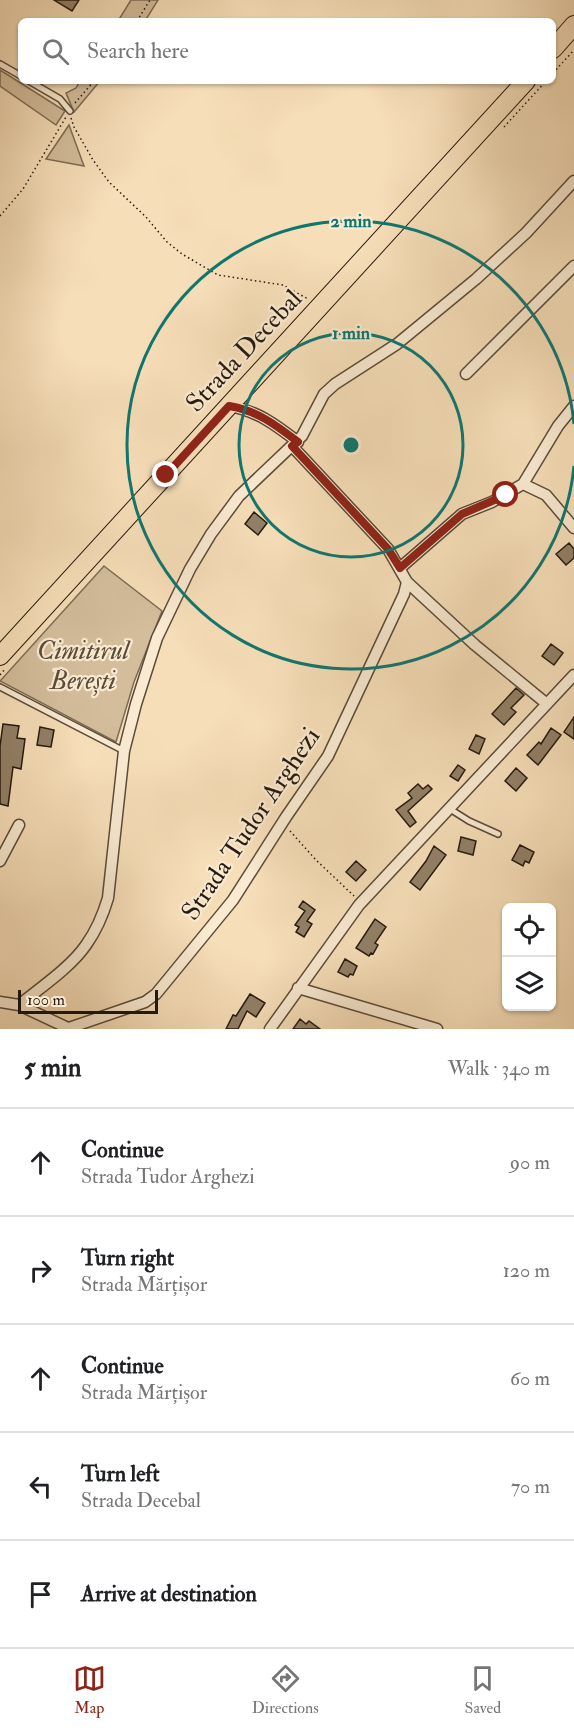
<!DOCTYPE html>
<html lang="en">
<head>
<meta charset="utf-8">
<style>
  :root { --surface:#fff; --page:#f2f2f2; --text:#202124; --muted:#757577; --line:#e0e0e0; --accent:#8f2418 }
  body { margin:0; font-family:"IM FELL Double Pica",serif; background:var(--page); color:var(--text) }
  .controls { position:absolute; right:18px; bottom:18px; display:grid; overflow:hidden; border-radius:9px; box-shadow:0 2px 4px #0004 }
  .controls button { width:54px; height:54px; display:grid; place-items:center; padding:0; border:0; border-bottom:2px solid var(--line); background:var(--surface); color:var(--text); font:30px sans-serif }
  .scale { position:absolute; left:18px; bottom:15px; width:140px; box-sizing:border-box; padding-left:6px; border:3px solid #261a0f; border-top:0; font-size:16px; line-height:21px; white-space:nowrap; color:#261a0f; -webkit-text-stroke:4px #f9ead1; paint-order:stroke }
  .stop { position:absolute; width:18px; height:18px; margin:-14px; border:4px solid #8f2418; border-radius:50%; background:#fff }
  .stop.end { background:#8f2418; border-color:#fff; box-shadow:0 2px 6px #0008 }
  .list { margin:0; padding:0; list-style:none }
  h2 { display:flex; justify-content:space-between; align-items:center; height:78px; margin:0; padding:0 24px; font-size:26px }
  h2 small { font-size:20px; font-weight:400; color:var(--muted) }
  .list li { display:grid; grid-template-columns:39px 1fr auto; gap:18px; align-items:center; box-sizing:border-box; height:108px; padding:0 24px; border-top:2px solid var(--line) }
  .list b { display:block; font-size:22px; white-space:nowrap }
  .list p { margin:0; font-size:20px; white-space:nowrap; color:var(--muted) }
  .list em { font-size:20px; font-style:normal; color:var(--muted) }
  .icon { flex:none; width:33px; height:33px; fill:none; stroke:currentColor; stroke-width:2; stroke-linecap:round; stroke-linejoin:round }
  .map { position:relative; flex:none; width:574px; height:1029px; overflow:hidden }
  .search { position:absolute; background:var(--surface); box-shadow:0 2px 4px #0004; left:18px; right:18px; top:18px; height:66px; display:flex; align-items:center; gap:15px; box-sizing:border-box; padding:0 21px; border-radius:9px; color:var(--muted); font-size:22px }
  .sheet { height:618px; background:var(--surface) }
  nav { display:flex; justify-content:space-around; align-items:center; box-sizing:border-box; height:84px; border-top:2px solid var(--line); background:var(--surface); font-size:16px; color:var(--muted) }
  nav a { display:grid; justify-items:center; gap:3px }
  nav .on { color:var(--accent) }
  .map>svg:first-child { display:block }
  .green { fill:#d3bd9b; stroke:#7c6c55; stroke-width:1.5 }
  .building { fill:#928067; stroke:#261a0f; stroke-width:1.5 }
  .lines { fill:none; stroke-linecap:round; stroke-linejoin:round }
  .service-casing { stroke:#5a4b39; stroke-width:8 }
  .minor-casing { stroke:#5a4b39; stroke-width:13 }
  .primary-casing { stroke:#261a0f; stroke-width:20 }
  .path { stroke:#261a0f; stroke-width:1.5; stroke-dasharray:1.5 3; stroke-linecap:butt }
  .service { stroke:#f9ead1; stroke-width:5 }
  .minor { stroke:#f9ead1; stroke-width:10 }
  .primary { stroke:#f6deb8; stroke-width:18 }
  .route { stroke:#8f2418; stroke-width:8 }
  .ring { fill:none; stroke:#0f766e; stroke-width:3 }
  .labels { text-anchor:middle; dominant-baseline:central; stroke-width:4.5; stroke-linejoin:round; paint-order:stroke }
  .street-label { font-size:26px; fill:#261a0f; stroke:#f9ead1 }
  .park-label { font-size:26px; font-style:italic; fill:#5a4b39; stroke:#f9ead1 }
  .centre { fill:#0f766e; stroke:#f9ead1; stroke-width:3 }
  .ring-label { font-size:18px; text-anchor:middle; font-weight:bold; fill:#0f766e; stroke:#f9ead1; stroke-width:4.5; stroke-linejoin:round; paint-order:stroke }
</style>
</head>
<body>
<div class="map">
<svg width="574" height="1029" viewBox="0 0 574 1029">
  <rect width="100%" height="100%" fill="#f6deb8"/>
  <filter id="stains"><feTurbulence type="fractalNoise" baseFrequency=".00333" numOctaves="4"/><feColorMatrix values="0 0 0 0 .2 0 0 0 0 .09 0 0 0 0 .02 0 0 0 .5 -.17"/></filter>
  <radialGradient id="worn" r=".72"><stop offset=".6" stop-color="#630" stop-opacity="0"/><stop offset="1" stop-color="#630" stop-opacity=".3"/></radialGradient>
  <path class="green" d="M131,0H158L145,21H118Z
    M0,70L65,111L56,125L0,86Z
    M80,81H100L74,112L66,93L76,88Z
    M69,125L84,166L46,159Z
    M104,566L162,611L134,682L116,742L0,681Z"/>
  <path class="building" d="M54,0H79L72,11Z
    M254,512L267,523L258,535L245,524Z
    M569,543L574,549V558L566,565L556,554Z
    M551,644L563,653L554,665L542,656Z
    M516,688L524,695L511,708L516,712L504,725L492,714Z
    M574,717V739L564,732Z
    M3,724L19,726L17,738L25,739L21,769L13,767L8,806L0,804V746Z
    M40,727L54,730L51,747L37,745Z
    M551,728L561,735L538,765L527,755L539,742L541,744Z
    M476,735L485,739L479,754L469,749Z
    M458,765L465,770L458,781L450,776Z
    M516,768L527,778L516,791L505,781Z
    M418,784L423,789L428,785L432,789L408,811L416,822L410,827L396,810L412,798L408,793Z
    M461,837L476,841L473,855L458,851Z
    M520,845L534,852L529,863L525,861L523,866L512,860Z
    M434,846L446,855L420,890L410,882L426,861Z
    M356,861L366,870L356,881L346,872Z
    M303,901L315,910L307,921L312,924L304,937L296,932L299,927L295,925L305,911L299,907Z
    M375,919L386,927L375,943L378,945L373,954L371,953L369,956L356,948Z
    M345,959L357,966L353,975L350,974L348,977L338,972Z
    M250,994L265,1003L256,1017L247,1011L238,1029H226L233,1015L236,1016Z
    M300,1019L306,1024L309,1021L320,1029H293Z"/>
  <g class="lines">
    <g class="service-casing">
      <path id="service" d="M0,64L21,76
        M29,81L60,99L70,111
        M0,687L124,751
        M450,809L469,821L498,834"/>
    </g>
    <g class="minor-casing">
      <path id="minor" d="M466,374L574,266
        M229,406C256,410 276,425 298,442
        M292,446L388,549L407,582L475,645L547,704
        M523,484L546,495L574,528
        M400,568L462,514L492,502L523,484L558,426L574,406
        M0,861L19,825
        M298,988L437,1029
        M0,1002L19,1005L70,1029
        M19,1005C40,988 71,967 86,945C96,931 103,915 108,898L124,751L136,704L157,638L190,569L211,534L239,496L302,436L324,394L335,384L397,344L476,279L526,233L574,181
        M69,1028L145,1002L156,994L233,900L286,817L328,756L404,594L407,582
        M270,1029L359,905L574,675"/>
    </g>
    <g class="primary-casing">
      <path id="primary" d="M553,49L574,25
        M0,656L526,81"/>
    </g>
    <path class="path" d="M137,21L150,0
      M553,73L574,50
      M75,103L94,81
      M71,118L74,127L93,160L109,182L146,217L167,242L182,254L218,275L283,285L308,299
      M504,127L546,81
      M0,216L23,189L66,117
      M0,675L5,669
      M290,831L316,860L354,896"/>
    <use href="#service" class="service"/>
    <use href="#minor" class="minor"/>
    <use href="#primary" class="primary"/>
  </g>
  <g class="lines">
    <path class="route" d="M166,475L229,406C256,410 276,425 298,442L292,446L388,549L400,568L462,514L506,495"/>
  </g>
  <g class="ring">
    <circle cx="351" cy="445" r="112"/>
    <path d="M574 466A224 224 0 1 1 574 424"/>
  </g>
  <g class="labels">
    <g class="street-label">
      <text transform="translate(244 351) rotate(-47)">Strada Decebal</text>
      <text transform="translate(251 824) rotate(-56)">Strada Tudor Arghezi</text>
    </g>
    <g class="park-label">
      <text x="83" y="651">Cimitirul<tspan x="83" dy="30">Berești</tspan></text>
    </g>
  </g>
  <circle cx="351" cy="445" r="9" class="centre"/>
  <g class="ring-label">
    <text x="351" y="227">2 min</text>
    <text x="351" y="339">1 min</text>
  </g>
  <rect width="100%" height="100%" filter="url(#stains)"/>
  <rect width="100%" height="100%" fill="url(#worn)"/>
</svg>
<div class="controls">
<button><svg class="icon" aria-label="locate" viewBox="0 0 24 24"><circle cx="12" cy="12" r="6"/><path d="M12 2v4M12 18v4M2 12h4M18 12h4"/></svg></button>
<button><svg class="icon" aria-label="layers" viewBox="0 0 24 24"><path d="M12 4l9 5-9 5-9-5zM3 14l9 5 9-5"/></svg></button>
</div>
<div class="scale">100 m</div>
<div class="stop" style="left:506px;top:495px"></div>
<div class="stop end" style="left:166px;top:475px"></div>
<div class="search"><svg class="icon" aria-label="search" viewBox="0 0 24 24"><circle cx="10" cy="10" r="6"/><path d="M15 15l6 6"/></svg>Search here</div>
</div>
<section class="sheet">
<h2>5 min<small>Walk · 340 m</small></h2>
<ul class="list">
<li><svg class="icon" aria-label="ahead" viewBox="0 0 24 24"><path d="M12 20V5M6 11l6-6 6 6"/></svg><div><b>Continue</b><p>Strada Tudor Arghezi</p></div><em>90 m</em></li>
<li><svg class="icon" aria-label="right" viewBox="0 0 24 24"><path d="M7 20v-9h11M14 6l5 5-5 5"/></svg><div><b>Turn right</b><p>Strada Mărțișor</p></div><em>120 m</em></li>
<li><svg class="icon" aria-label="ahead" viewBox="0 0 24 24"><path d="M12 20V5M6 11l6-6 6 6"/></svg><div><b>Continue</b><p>Strada Mărțișor</p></div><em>60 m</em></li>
<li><svg class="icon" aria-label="left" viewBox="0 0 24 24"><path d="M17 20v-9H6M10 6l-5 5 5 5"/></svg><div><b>Turn left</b><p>Strada Decebal</p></div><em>70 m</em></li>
<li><svg class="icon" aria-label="arrive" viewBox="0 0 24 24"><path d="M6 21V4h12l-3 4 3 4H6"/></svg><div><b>Arrive at destination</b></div></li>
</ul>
</section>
<nav>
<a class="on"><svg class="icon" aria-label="map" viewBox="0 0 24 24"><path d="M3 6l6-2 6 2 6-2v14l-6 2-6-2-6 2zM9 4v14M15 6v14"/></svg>Map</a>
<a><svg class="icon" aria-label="directions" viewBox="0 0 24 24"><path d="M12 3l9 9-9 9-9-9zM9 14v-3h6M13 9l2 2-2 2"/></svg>Directions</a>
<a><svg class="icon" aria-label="saved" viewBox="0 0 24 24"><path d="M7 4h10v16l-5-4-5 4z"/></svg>Saved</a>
</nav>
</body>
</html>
